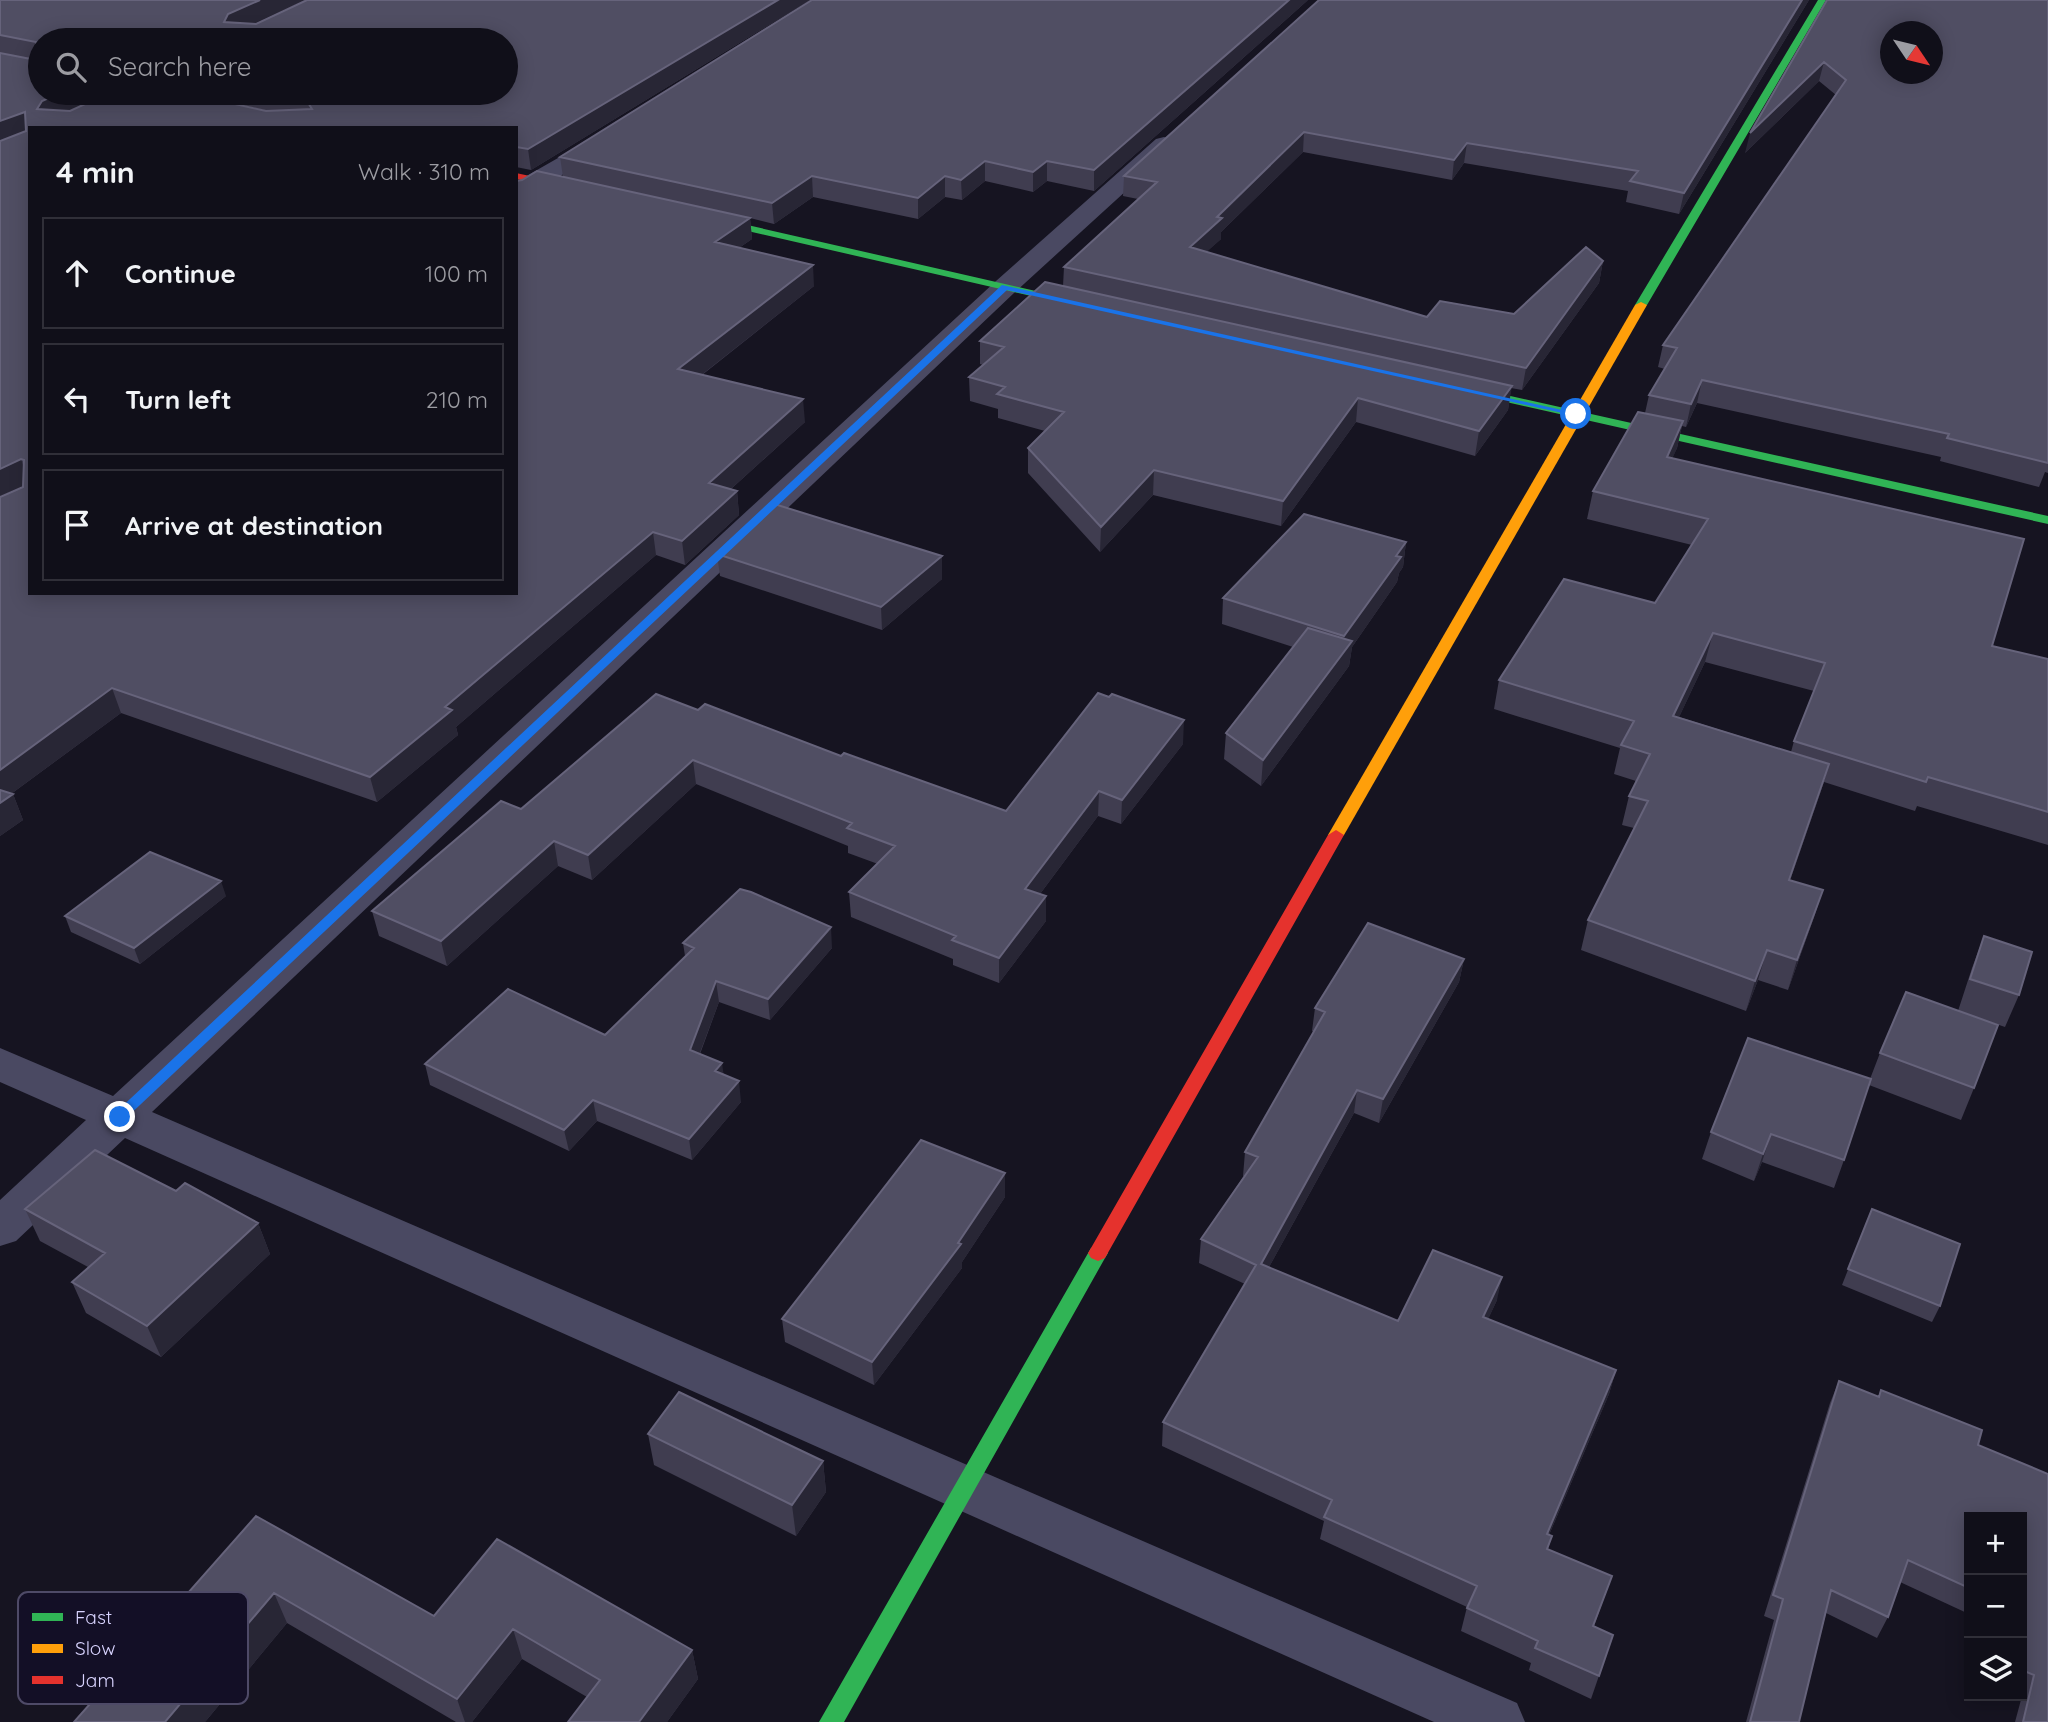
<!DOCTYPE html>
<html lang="en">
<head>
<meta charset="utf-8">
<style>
  :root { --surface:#100f19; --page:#1e1d26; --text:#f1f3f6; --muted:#9c9ca2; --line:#302f38 }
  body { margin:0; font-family:Quicksand,sans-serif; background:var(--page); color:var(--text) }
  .controls { position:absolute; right:21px; bottom:21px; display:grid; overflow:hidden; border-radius:0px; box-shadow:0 4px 18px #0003 }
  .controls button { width:63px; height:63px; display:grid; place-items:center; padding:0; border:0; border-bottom:2px solid var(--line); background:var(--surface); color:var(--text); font:35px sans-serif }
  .compass { position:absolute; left:1880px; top:21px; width:63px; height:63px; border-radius:50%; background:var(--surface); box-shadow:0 4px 18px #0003; rotate:125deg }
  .stop { position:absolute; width:21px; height:21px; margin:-16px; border:5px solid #1a73e8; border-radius:50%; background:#fff }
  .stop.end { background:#1a73e8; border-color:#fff; box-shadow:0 2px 7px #0008 }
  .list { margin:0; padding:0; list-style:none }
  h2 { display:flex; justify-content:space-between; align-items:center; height:91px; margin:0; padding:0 28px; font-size:30px }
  h2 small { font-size:23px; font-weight:400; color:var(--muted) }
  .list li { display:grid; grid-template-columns:46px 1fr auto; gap:21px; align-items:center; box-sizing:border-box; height:112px; margin:0 14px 14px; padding:0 14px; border:2px solid var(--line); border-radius:0px }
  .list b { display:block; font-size:26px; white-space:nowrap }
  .list em { font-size:23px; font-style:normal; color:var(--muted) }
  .icon { flex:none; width:38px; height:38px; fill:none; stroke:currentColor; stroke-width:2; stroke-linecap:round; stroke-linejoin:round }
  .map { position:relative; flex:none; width:2048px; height:1722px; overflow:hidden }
  .search { position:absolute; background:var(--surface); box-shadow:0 4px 18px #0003; left:28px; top:28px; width:490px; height:77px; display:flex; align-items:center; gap:18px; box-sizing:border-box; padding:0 24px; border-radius:38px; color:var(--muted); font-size:26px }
  .panel { position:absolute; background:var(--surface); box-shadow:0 4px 18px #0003; left:28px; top:126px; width:490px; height:469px; border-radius:0px }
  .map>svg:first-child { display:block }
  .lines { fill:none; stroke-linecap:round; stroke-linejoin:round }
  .street { fill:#4a4962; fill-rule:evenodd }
  .fast { fill:#30b455; fill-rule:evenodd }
  .slow { fill:#ff9f0a; fill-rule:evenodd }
  .jam { fill:#e5322d; fill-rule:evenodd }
  .wall { fill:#403d50; fill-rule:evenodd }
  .shaded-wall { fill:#282635 }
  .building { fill:#504e63; stroke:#66637b; stroke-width:2; fill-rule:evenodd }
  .route { fill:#1a73e8 }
  .key { fill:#130f26; stroke:#4e4a67; stroke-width:2 }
  .key-label { font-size:19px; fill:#d9d4ff }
</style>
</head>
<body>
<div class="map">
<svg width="2048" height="1722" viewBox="0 0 2048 1722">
  <rect width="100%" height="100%" fill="#161421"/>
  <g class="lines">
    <path class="street" d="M607,130L615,132L619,137L615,142L525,198L516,200V182Z
      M1164,137L1172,139L1176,144L1172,149L1014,293L152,1112L1517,1703L1525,1722H1434L125,1138L16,1241L0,1246V1200L86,1120L0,1082V1048L113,1096L996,281L1156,139Z"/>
    <path class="fast" d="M1818,0H1826L1647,305L1637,307L1635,305Z
      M699,214L1084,302L1090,305L1084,308L695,219V215Z
      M1457,384L2048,516V524L1453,390V386Z
      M1098,1245L1105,1248L1108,1253L1105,1258L844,1722H819L1091,1248Z"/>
    <path class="slow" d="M1641,302L1647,305L1344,835L1336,840L1331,839L1328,835L1635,305Z"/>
    <path class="jam" d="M516,173L576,186L581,189L576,192L516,179Z
      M1336,830L1344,835L1105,1258L1098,1261L1091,1258L1088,1253L1091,1248L1328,835Z"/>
  </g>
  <path class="wall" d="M0,0H305L253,23L256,24L307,0H810L531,170L516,167V128L30,593L563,177L560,157L1308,0L1094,191L1047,181L1033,192L985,181L962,200L945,197L918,219L813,197L774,224L750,218L752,239L739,248L814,286L702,375L805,422L731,489L737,491L739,515L685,565L656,555L456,727L458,735L377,802L121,713L11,794H13L23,820L0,836L23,485L0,496ZM40,40L506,93H188L268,111H69Z
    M1319,0H1809L1679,214L1626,202L1628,191L1464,163L1452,180L1303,152L1221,232V239L1206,252L1427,317L1514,314L1603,261L1599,283L1522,390L1511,388L1508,410L1475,456L1356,422L1281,526L1153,495L1100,552L1028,473V448L1045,431L998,418V409L970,401L969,377L983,365L980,364V341L1063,286L1064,267L1138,199L1123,196L1124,176Z
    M1827,0H2048V473L2045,472L2039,487L1940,461L1941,457L1697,403L1686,427L1682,426L1677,448L1672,458L1992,646L2048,659V845L1917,806L1915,811L1824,782L1790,880L1823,890L1813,920L1788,990L1758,980L1746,1011L1581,950L1588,920L1634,828L1622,825L1629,796L1636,781L1614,774L1620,748L1494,709L1499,680L1655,603L1692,545L1587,519L1593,491L1645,413L1649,395L1665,369L1658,367L1663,345L1836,95L1819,81L1745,153ZM1705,662L1814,691L1794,741L1791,752L1679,717Z
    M1406,542L1403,567L1399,573L1397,582L1352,647L1349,666L1261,786L1224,759L1226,733L1293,647L1222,624L1223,598Z
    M717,554L942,579L882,630L720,576Z
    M698,710L1006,811L1183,744L1121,824L1098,816L1040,894L1046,896V921L999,983L953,965V959L851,917L849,892L878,864L848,853V846L696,784L592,880L558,866L447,966L379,936L372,911L521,809Z
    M226,896L140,964L71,932L65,916Z
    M1984,936L2019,995L2005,1027L1961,1012L1974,1088L1961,1120L1869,1085L1844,1160L1834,1188L1762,1162L1754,1181L1702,1159L1711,1132L1870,1079L1880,1053L1958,1011L1972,968Z
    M683,943L832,948L770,1020L719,1002L700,1054L724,1074L741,1102L692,1160L597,1121L569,1151L430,1085L425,1064L605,1035L685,956Z
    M1464,959L1459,982L1379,1123L1354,1113L1269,1267L1398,1321L1497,1300L1488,1319L1616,1370L1609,1394L1549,1535L1552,1536L1548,1549L1612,1576L1594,1626L1613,1635L1591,1699L1529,1670L1531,1663L1461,1631L1467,1607L1320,1539L1324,1521L1162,1446L1163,1422L1245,1284L1199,1263L1201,1239L1244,1176H1243L1245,1152L1314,1032L1312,1031L1315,1008Z
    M1005,1173V1197L962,1262V1268L874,1385L785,1342L782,1319Z
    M176,1191L258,1223L270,1254L161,1357L86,1313L72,1282L88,1267L40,1241L25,1209Z
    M1872,1209L1940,1306L1932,1322L1842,1285Z
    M1839,1381L1878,1397L1881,1390L1982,1430L1978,1445L2048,1474V1722H2015L2022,1696V1517H1969V1614L1900,1582L1888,1617L1877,1638L1826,1613L1799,1722H1746L1774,1620L1764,1616L1830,1403Z
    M648,1434L823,1461L826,1492L796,1536L654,1465Z
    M256,1516L434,1616L692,1650L698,1679L667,1722H568L587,1697L522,1659L472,1722H456L287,1623L205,1722Z"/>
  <path class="shaded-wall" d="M260,0H305L233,33L224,22L228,14Z
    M778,0H810L531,170L528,149Z
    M1289,0H1308L1094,191V170Z
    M1802,0H1809L1679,214L1684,193Z
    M1824,62L1819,81L1745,153L1750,133Z
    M60,93H108L48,121L37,109L42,101Z
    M25,112L30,132L0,144V121Z
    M1304,132L1303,152L1221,232V239L1188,269L1190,247L1217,217Z
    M1467,143L1464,163L1452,180L1454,160Z
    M985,161V181L962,200L961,180Z
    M1047,161V181L1033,192V172Z
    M812,176L813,197L774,224L772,203Z
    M945,176V197L918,219V198Z
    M750,218L752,239L717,263L715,242Z
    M1603,261L1599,283L1522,390L1526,368Z
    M813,265L814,286L681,391L678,369Z
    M1702,380L1697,403L1686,427L1691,404Z
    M1512,386L1508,410L1475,456L1479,431Z
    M1358,398L1356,422L1281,526L1283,501Z
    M803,399L805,422L712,506L709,483Z
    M1683,421L1677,448L1661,484L1667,457Z
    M21,459L29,483L0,496V469Z
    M1154,470L1153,495L1100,552L1101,527Z
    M737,491L739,515L685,565L682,541Z
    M653,532L656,555L456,727L458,735L377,802L370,777L445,707Z
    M1406,542L1403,567L1399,573L1397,582L1352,647L1349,666L1261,786L1263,760L1342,655L1344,636L1396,556Z
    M942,556V579L882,630L881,607Z
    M1713,633L1705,662L1666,745L1673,716Z
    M112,688L121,713L0,802V770Z
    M1184,720L1183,744L1121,824L1122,800Z
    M693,760L696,784L592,880L588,855Z
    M1829,764L1820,794L1780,910L1789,880Z
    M1099,791L1098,816L1025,914V889Z
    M13,794L23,820L0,836V803Z
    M554,841L558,866L447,966L441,941Z
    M221,881L226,896L140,964L134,948Z
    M1823,890L1813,920L1788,990L1797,960Z
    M1046,896V921L999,983V958Z
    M831,927L832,948L770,1020L768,999Z
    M1767,950L1758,980L1746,1011L1755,981Z
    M1464,959L1459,982L1379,1123L1383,1099Z
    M716,981L719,1002L693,1071L690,1050Z
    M722,1063L725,1084L715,1071Z
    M739,1081L741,1102L692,1160L689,1139Z
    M1357,1090L1354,1113L1258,1287L1261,1264Z
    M593,1100L597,1121L569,1151L564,1130Z
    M1771,1134L1762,1162L1754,1181L1763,1154Z
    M1005,1173V1197L962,1262V1268L874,1385L872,1362L958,1243Z
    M258,1223L270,1254L161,1357L147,1326Z
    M1502,1277L1497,1300L1478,1341L1483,1317Z
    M1616,1370L1609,1394L1540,1556L1547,1534Z
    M823,1461L826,1492L796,1536L792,1505Z
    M274,1593L287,1623L205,1722H165Z
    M513,1629L522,1659L472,1722H465L457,1699Z
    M692,1650L698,1679L667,1722H639Z"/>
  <path class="building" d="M0,0H260L228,14L224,22L256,24L307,0H778L528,149L516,147V128H30V593H516V181L522,180L537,171L750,218L715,242L813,265L678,369L803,399L709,483L737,491L682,541L653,532L445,707L452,710L370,777L112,688L0,770V497L23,487L24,460L21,459L0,469V141L26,131L25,112L0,121V53L36,60V42L0,35ZM40,40H506V93H271L307,101L312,109L266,111L186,93H109L70,111L37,109L42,101L60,93H40Z
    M812,0H1289L1094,170L1047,161L1033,172L985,161L961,180L945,176L918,198L812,176L772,203L560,157Z
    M1319,0H1802L1684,193L1630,181L1638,171L1467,143L1454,160L1304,132L1217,217L1222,218L1190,247L1427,317L1440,301L1514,314L1586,247L1603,261L1526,368L1064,267L1157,182L1124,176Z
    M1827,0H2048V463L1947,438L1949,434L1702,380L1691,404L1649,395L1677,348L1663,345L1846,80L1824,62L1750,133ZM1891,32H1933V74H1891Z
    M1045,282L1512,386L1479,431L1358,398L1283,501L1154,470L1101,527L1028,448L1064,412L997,394L1005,387L969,377L1004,347L980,341Z
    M1638,412L1683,421L1667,457L2024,539L1992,646L2048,659V812L1928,777L1926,782L1794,741L1825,663L1713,633L1673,716L1829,764L1789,880L1823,890L1797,960L1767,950L1755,981L1588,920L1648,801L1629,796L1650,754L1621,745L1634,721L1499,680L1564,579L1655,603L1708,519L1593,491Z
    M771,503L942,556L881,607L717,554Z
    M1304,514L1406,542L1396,556L1401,557L1344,636L1223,598Z
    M1308,628L1352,641L1263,760L1226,733Z
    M1098,693L1109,697L1112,694L1184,720L1122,800L1099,791L1025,889L1046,896L999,958L952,940L956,936L849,892L895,846L847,828L852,823L693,760L588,855L554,841L441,941L372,911L501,801L521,809L656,694L698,710L705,704L841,756L844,753L1006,811Z
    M0,790L13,794L0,803Z
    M150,852L221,881L134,948L65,916Z
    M740,889L751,892L831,927L768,999L716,981L690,1050L722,1063L715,1071L739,1081L689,1139L593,1100L564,1130L425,1064L508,989L605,1035L694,948L683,943Z
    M1368,923L1464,959L1383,1099L1357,1090L1261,1264L1398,1321L1433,1250L1502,1277L1483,1317L1616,1370L1547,1534L1552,1536L1547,1549L1612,1576L1593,1626L1613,1635L1599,1676L1535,1648L1538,1641L1467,1608L1477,1586L1324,1517L1332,1500L1163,1422L1256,1265L1201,1239L1258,1157L1245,1152L1325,1012L1315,1008Z
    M1984,936L2032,952L2019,995L1970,979Z
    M1906,992L1998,1025L1974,1088L1880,1053Z
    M1748,1038L1871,1079L1844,1160L1771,1134L1763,1154L1711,1132Z
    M921,1140L1005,1173L958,1243L961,1244L872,1362L782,1319Z
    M95,1150L176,1191L185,1183L258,1223L147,1326L72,1282L105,1253L25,1209Z
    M1872,1209L1960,1244L1940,1306L1848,1269Z
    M1839,1381L1879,1397L1881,1390L1982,1430L1978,1445L2048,1474V1722H2023L2034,1675L2022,1670V1517H1969V1588L1908,1560L1888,1617L1831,1590L1799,1722H1750L1783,1599L1773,1595Z
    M679,1392L823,1461L792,1505L648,1434Z
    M256,1516L434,1616L497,1539L692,1650L639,1722H568L600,1680L513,1629L457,1699L274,1593L165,1722H74Z"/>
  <path class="route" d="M1002,285L1580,414L1576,416L1007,290L124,1120H115V1113Z"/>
  <rect x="18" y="1592" width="230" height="112" rx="10" class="key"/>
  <rect x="32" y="1613" width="31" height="8" fill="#30b455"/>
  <rect x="32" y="1644" width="31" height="9" fill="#ff9f0a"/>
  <rect x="32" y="1676" width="31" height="8" fill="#e5322d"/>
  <g class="key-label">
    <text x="75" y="1624">Fast</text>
    <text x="75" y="1655">Slow</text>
    <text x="75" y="1687">Jam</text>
  </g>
</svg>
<div class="controls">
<button>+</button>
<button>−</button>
<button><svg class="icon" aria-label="layers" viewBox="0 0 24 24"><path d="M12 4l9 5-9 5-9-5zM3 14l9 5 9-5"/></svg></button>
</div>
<svg class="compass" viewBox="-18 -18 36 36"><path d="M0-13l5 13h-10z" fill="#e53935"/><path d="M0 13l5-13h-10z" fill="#9c9ca2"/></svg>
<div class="stop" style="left:1576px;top:414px"></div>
<div class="stop end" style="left:120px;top:1117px"></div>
<div class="search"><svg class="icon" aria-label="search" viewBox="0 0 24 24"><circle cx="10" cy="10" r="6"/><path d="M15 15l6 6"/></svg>Search here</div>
<section class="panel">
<h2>4 min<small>Walk · 310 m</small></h2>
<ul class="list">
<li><svg class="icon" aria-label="ahead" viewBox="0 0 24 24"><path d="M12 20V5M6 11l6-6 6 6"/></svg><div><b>Continue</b></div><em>100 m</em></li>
<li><svg class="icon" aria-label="left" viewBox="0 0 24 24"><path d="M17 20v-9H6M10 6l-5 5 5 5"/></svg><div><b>Turn left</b></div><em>210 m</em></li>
<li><svg class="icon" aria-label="arrive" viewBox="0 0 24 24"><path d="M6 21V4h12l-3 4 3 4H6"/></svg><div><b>Arrive at destination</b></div></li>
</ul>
</section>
</div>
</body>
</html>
